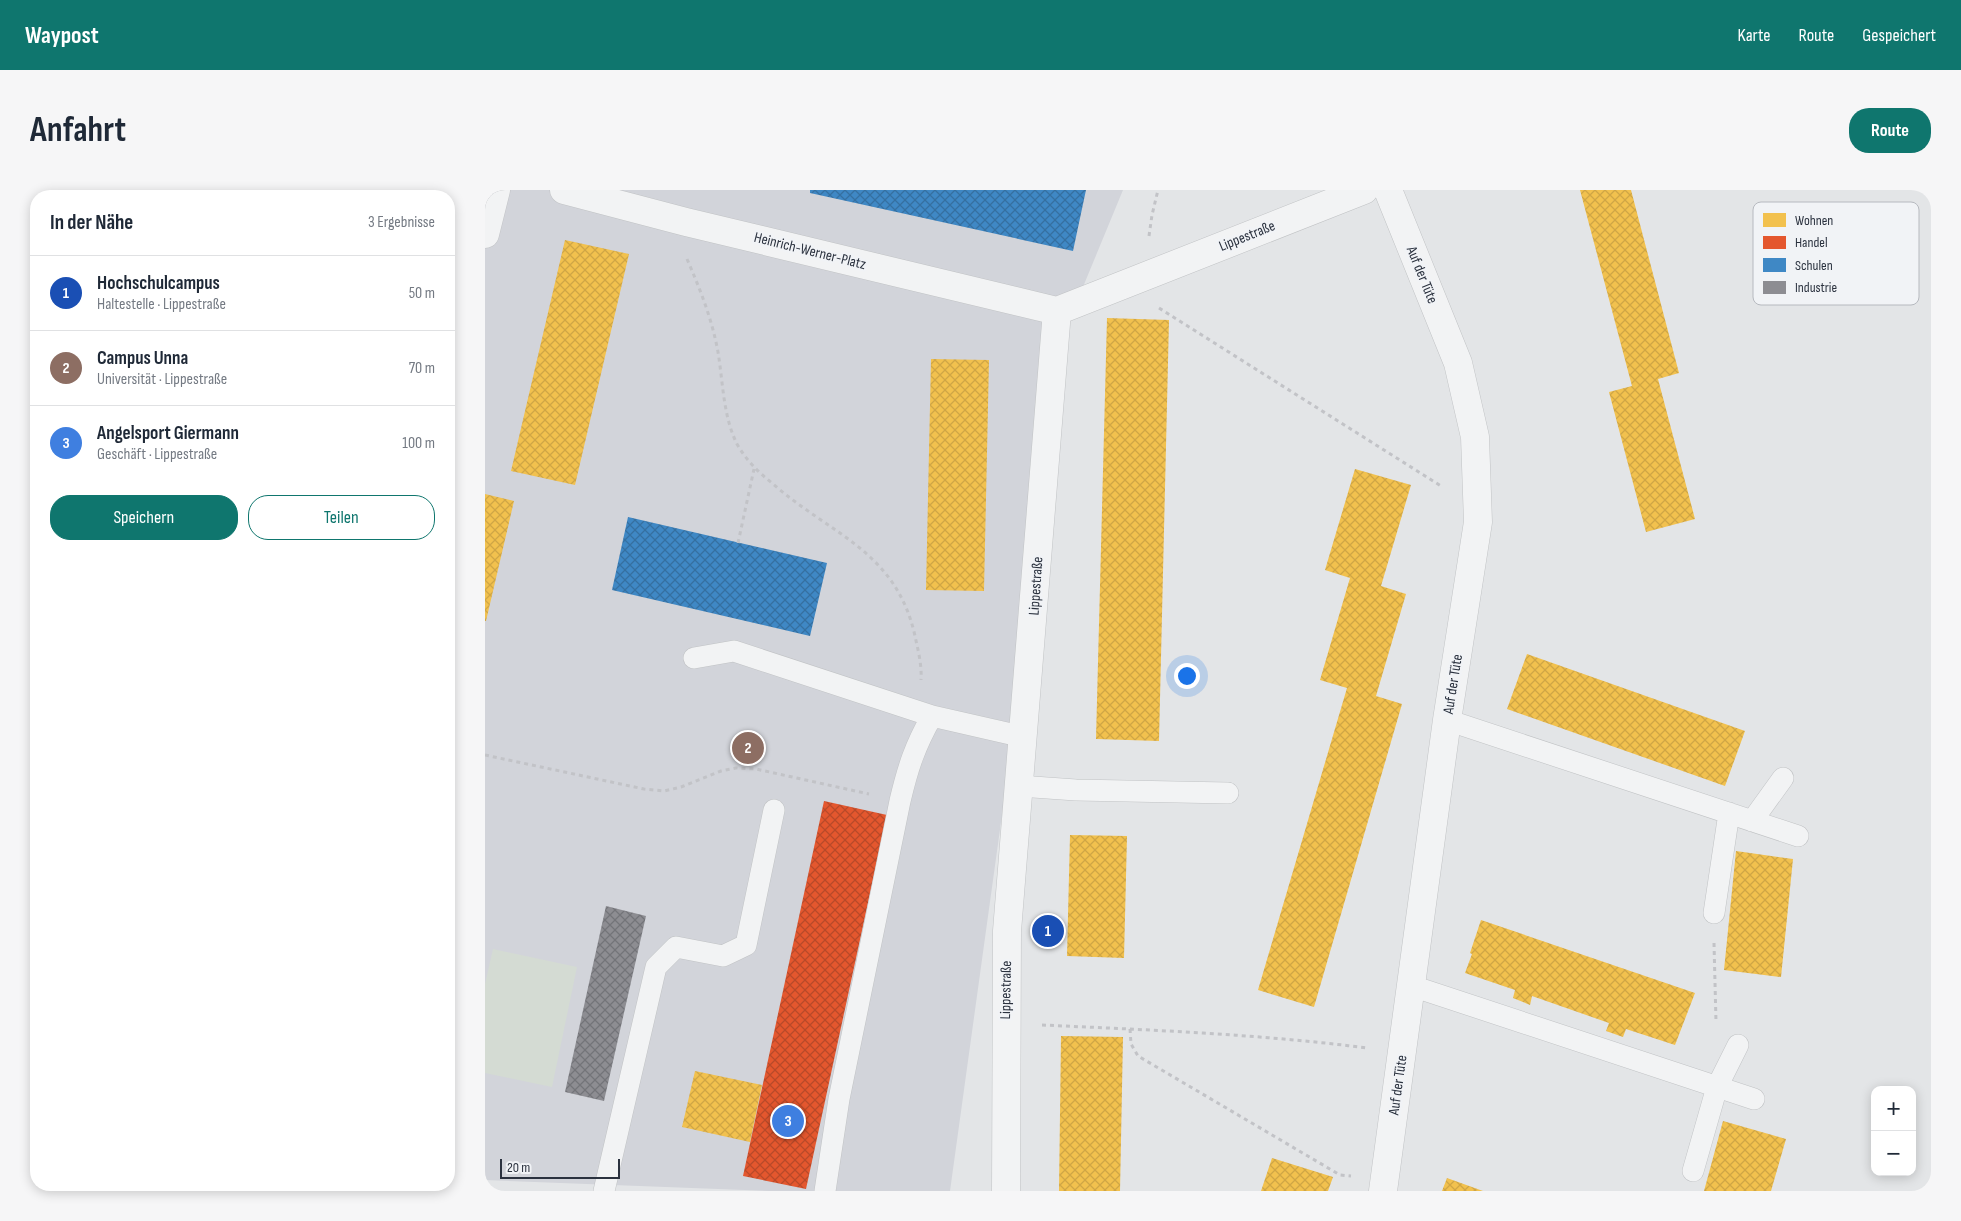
<!DOCTYPE html>
<html lang="de">
<head>
<meta charset="utf-8">
<style>
  :root { --surface:#fff; --page:#f6f6f7; --text:#1f2937; --muted:#747a83; --line:#e0e1e3; --accent:#0f766e }
  body { margin:0; font-family:"Sofia Sans Condensed",sans-serif; background:var(--page); color:var(--text) }
  .controls { position:absolute; right:15px; bottom:15px; display:grid; overflow:hidden; border-radius:10px; box-shadow:0 2px 12px #0003 }
  .controls button { width:45px; height:45px; display:grid; place-items:center; padding:0; border:0; border-bottom:1px solid var(--line); background:var(--surface); color:var(--text); font:25px sans-serif }
  .scale { position:absolute; left:15px; bottom:12px; width:120px; box-sizing:border-box; padding-left:5px; border:2px solid #2b323f; border-top:0; font-size:14px; line-height:18px; white-space:nowrap; color:#2b323f; -webkit-text-stroke:4px #f1f3f6; paint-order:stroke }
  .you { position:absolute; left:701px; top:485px; width:18px; height:18px; margin:-12px; border:4px solid #fff; border-radius:50%; background:#1a73e8; box-shadow:0 0 0 8px #1a73e833 }
  .badge { display:grid; place-items:center; width:32px; height:32px; border-radius:50%; background:var(--accent); color:#fff; font-size:16px; font-weight:700 }
  .pin { position:absolute; translate:-50% -50%; border:2px solid #fff; box-shadow:0 1px 5px #0006 }
  .list { margin:0; padding:0; list-style:none }
  h2 { display:flex; justify-content:space-between; align-items:center; height:65px; margin:0; padding:0 20px; font-size:21px }
  h2 small { font-size:16px; font-weight:400; color:var(--muted) }
  .list li { display:grid; grid-template-columns:32px 1fr auto; gap:15px; align-items:center; box-sizing:border-box; height:75px; padding:0 20px; border-top:1px solid var(--line) }
  .list b { display:block; font-size:19px; white-space:nowrap }
  .list p { margin:0; font-size:16px; white-space:nowrap; color:var(--muted) }
  .list em { font-size:16px; font-style:normal; color:var(--muted) }
  .actions { display:flex; gap:10px; padding:15px 20px }
  .actions a { flex:1; padding:11px 0; border:1px solid var(--accent); border-radius:20px; text-align:center; font-size:18px; color:var(--accent) }
  .actions .main { background:var(--accent); color:#fff }
  .map { position:relative; flex:none; width:1446px; height:1001px; overflow:hidden; border-radius:20px }
  header { display:flex; align-items:center; gap:30px; box-sizing:border-box; height:70px; padding:0 25px; background:var(--accent); color:#fff }
  header strong { font-size:24px }
  nav { display:flex; gap:28px; margin-inline-start:auto; font-size:18px }
  .intro { display:flex; align-items:center; justify-content:space-between; box-sizing:border-box; height:120px; padding:0 30px }
  h1 { margin:0; font-size:35px }
  .button { padding:12px 22px; border-radius:20px; background:var(--accent); color:#fff; font-size:18px; font-weight:700 }
  main { display:flex; gap:30px; padding:0 30px }
  aside { flex:1; background:var(--surface); border-radius:20px; box-shadow:0 2px 12px #0003 }
  .map>svg:first-child { display:block }
  .built { fill:#d2d4da }
  .garden { fill:#d4dbd3 }
  .homes { fill:url(#homes-cross-hatch) }
  .shops { fill:url(#shops-cross-hatch) }
  .schools { fill:url(#schools-cross-hatch) }
  .industry { fill:url(#industry-cross-hatch) }
  .lines { fill:none; stroke-linecap:round; stroke-linejoin:round }
  .service-casing { stroke:#c1c3c5; stroke-width:22 }
  .minor-casing { stroke:#c1c3c5; stroke-width:29 }
  .path { stroke:#c2c3c7; stroke-width:3; stroke-dasharray:4 4; stroke-linecap:butt }
  .service { stroke:#f2f3f4; stroke-width:21 }
  .minor { stroke:#f2f3f4; stroke-width:28 }
  .labels { text-anchor:middle; dominant-baseline:central; stroke-width:5; stroke-linejoin:round; paint-order:stroke }
  .street-label { font-size:15px; fill:#2b323f; stroke:#f1f3f6 }
  .key { fill:#f1f3f6; stroke:#b6b9bf; stroke-width:1 }
  .key-label { font-size:14px; fill:#2b323f }
</style>
</head>
<body>
<header>
<strong>Waypost</strong>
<nav><a>Karte</a><a>Route</a><a>Gespeichert</a></nav>
</header>
<div class="intro"><h1>Anfahrt</h1><a class="button">Route</a></div>
<main>
<aside>
<h2>In der Nähe<small>3 Ergebnisse</small></h2>
<ul class="list">
<li><span class="badge" style="background:#1a4fb4">1</span><div><b>Hochschulcampus</b><p>Haltestelle · Lippestraße</p></div><em>50 m</em></li>
<li><span class="badge" style="background:#8d6e63">2</span><div><b>Campus Unna</b><p>Universität · Lippestraße</p></div><em>70 m</em></li>
<li><span class="badge" style="background:#3f7fe0">3</span><div><b>Angelsport Giermann</b><p>Geschäft · Lippestraße</p></div><em>100 m</em></li>
</ul>
<div class="actions"><a class="main">Speichern</a><a>Teilen</a></div>
</aside>
<div class="map">
<svg width="1446" height="1001" viewBox="0 0 1446 1001">
  <defs>
    <pattern id="homes-cross-hatch" width="8" height="8" patternUnits="userSpaceOnUse" patternTransform="scale(1.25)"><rect width="8" height="8" fill="#f2c14e"/><path d="M0 0l8 8M0 8l8-8" fill="none" stroke="#d0a645"/></pattern>
    <pattern id="shops-cross-hatch" width="8" height="8" patternUnits="userSpaceOnUse" patternTransform="scale(1.25)"><rect width="8" height="8" fill="#e4572e"/><path d="M0 0l8 8M0 8l8-8" fill="none" stroke="#b94929"/></pattern>
    <pattern id="schools-cross-hatch" width="8" height="8" patternUnits="userSpaceOnUse" patternTransform="scale(1.25)"><rect width="8" height="8" fill="#3f88c5"/><path d="M0 0l8 8M0 8l8-8" fill="none" stroke="#3570a1"/></pattern>
    <pattern id="industry-cross-hatch" width="8" height="8" patternUnits="userSpaceOnUse" patternTransform="scale(1.25)"><rect width="8" height="8" fill="#8d8d92"/><path d="M0 0l8 8M0 8l8-8" fill="none" stroke="#737479"/></pattern>
  </defs>
  <rect width="100%" height="100%" fill="#e3e5e7"/>
  <path class="built" d="M0,0H638L586,126L465,1001H284L0,990Z"/>
  <path class="garden" d="M8,759L92,777L67,897L0,883V794Z"/>
  <path class="homes" d="M1095,0H1146L1194,183L1173,189L1210,329L1161,342L1124,202L1147,196Z
    M80,50L144,64L90,295L26,281Z
    M622,128L684,130L674,551L611,549Z
    M446,169L504,170L499,401L441,400Z
    M870,279L926,295L896,396L921,404L891,506L917,514L829,817L773,800L862,498L835,490L865,388L840,380Z
    M0,304L29,311L1,431H0Z
    M1042,464L1260,541L1240,596L1022,519Z
    M585,645L642,646L639,768L582,766Z
    M1251,661L1308,669L1296,787L1239,780Z
    M996,730L1210,803L1190,855L1141,839L1138,847L1121,841L1124,833L1047,806L1045,815L1028,808L1030,800L980,783L987,764L985,763Z
    M576,846L638,847L635,1001H574Z
    M210,881L277,895L265,952L197,937Z
    M1238,931L1301,949L1286,1001H1219Z
    M787,968L848,987L843,1001H776Z
    M962,988L998,1001H957Z"/>
  <path class="shops" d="M339,611L402,625L321,999L258,986Z"/>
  <path class="schools" d="M325,0H601L588,61L325,3Z
    M143,327L342,373L325,446L127,400Z"/>
  <path class="industry" d="M121,716L161,726L119,911L80,902Z"/>
  <g class="lines">
    <g class="service-casing">
      <path id="service" d="M209,468L249,461L447,526
        M962,530L1313,646
        M534,596L591,600L743,603
        M1267,631L1298,588
        M1229,723L1244,623
        M927,796L1269,909
        M1208,981L1232,897L1253,855
        M119,1001L171,777L191,757L238,766L261,755L289,620
        M340,1001L354,909L415,611C423,577 430,556 447,526L539,547"/>
    </g>
    <g class="minor-casing">
      <path id="minor" d="M79,0L201,32L572,121
        M0,44L11,0
        M572,121L879,0
        M521,1001L522,741L572,121
        M898,1001L962,530L993,332L990,247L973,173L903,0"/>
    </g>
    <path class="path" d="M664,46L667,25L673,0
      M202,69C215,99 227,129 233,162C238,192 238,226 252,254C261,270 273,282 287,293C344,344 411,360 430,446C433,460 437,475 436,490
      M674,118L956,296
      M253,353L269,279
      M0,565L159,599L179,601L196,597L236,581L251,578L271,579L384,604
      M1229,753L1231,832
      M557,835C665,840 774,844 882,858
      M645,839L646,854L653,866L855,985L866,986"/>
    <use href="#service" class="service"/>
    <use href="#minor" class="minor"/>
  </g>
  <g class="labels">
    <g class="street-label">
      <text transform="translate(762 46) rotate(-22)">Lippestraße</text>
      <text transform="translate(325 61) rotate(14)">Heinrich-Werner-Platz</text>
      <text transform="translate(937 85) rotate(68)">Auf der Tüte</text>
      <text transform="translate(551 396) rotate(-86)">Lippestraße</text>
      <text transform="translate(968 494) rotate(-81)">Auf der Tüte</text>
      <text transform="translate(521 800) rotate(-89)">Lippestraße</text>
      <text transform="translate(913 895) rotate(-82)">Auf der Tüte</text>
    </g>
  </g>
  <rect x="1268" y="12" width="166" height="103" rx="8" class="key"/>
  <rect x="1278" y="23" width="23" height="14" fill="#f2c14e"/>
  <rect x="1278" y="46" width="23" height="13" fill="#e4572e"/>
  <rect x="1278" y="68" width="23" height="14" fill="#3f88c5"/>
  <rect x="1278" y="91" width="23" height="13" fill="#8d8d92"/>
  <g class="key-label">
    <text x="1310" y="35">Wohnen</text>
    <text x="1310" y="57">Handel</text>
    <text x="1310" y="80">Schulen</text>
    <text x="1310" y="102">Industrie</text>
  </g>
</svg>
<div class="controls">
<button>+</button>
<button>−</button>
</div>
<div class="scale">20 m</div>
<div class="you"></div>
<div class="pin badge" style="left:563px;top:741px;background:#1a4fb4">1</div>
<div class="pin badge" style="left:263px;top:558px;background:#8d6e63">2</div>
<div class="pin badge" style="left:303px;top:931px;background:#3f7fe0">3</div>
</div>
</main>
</body>
</html>
